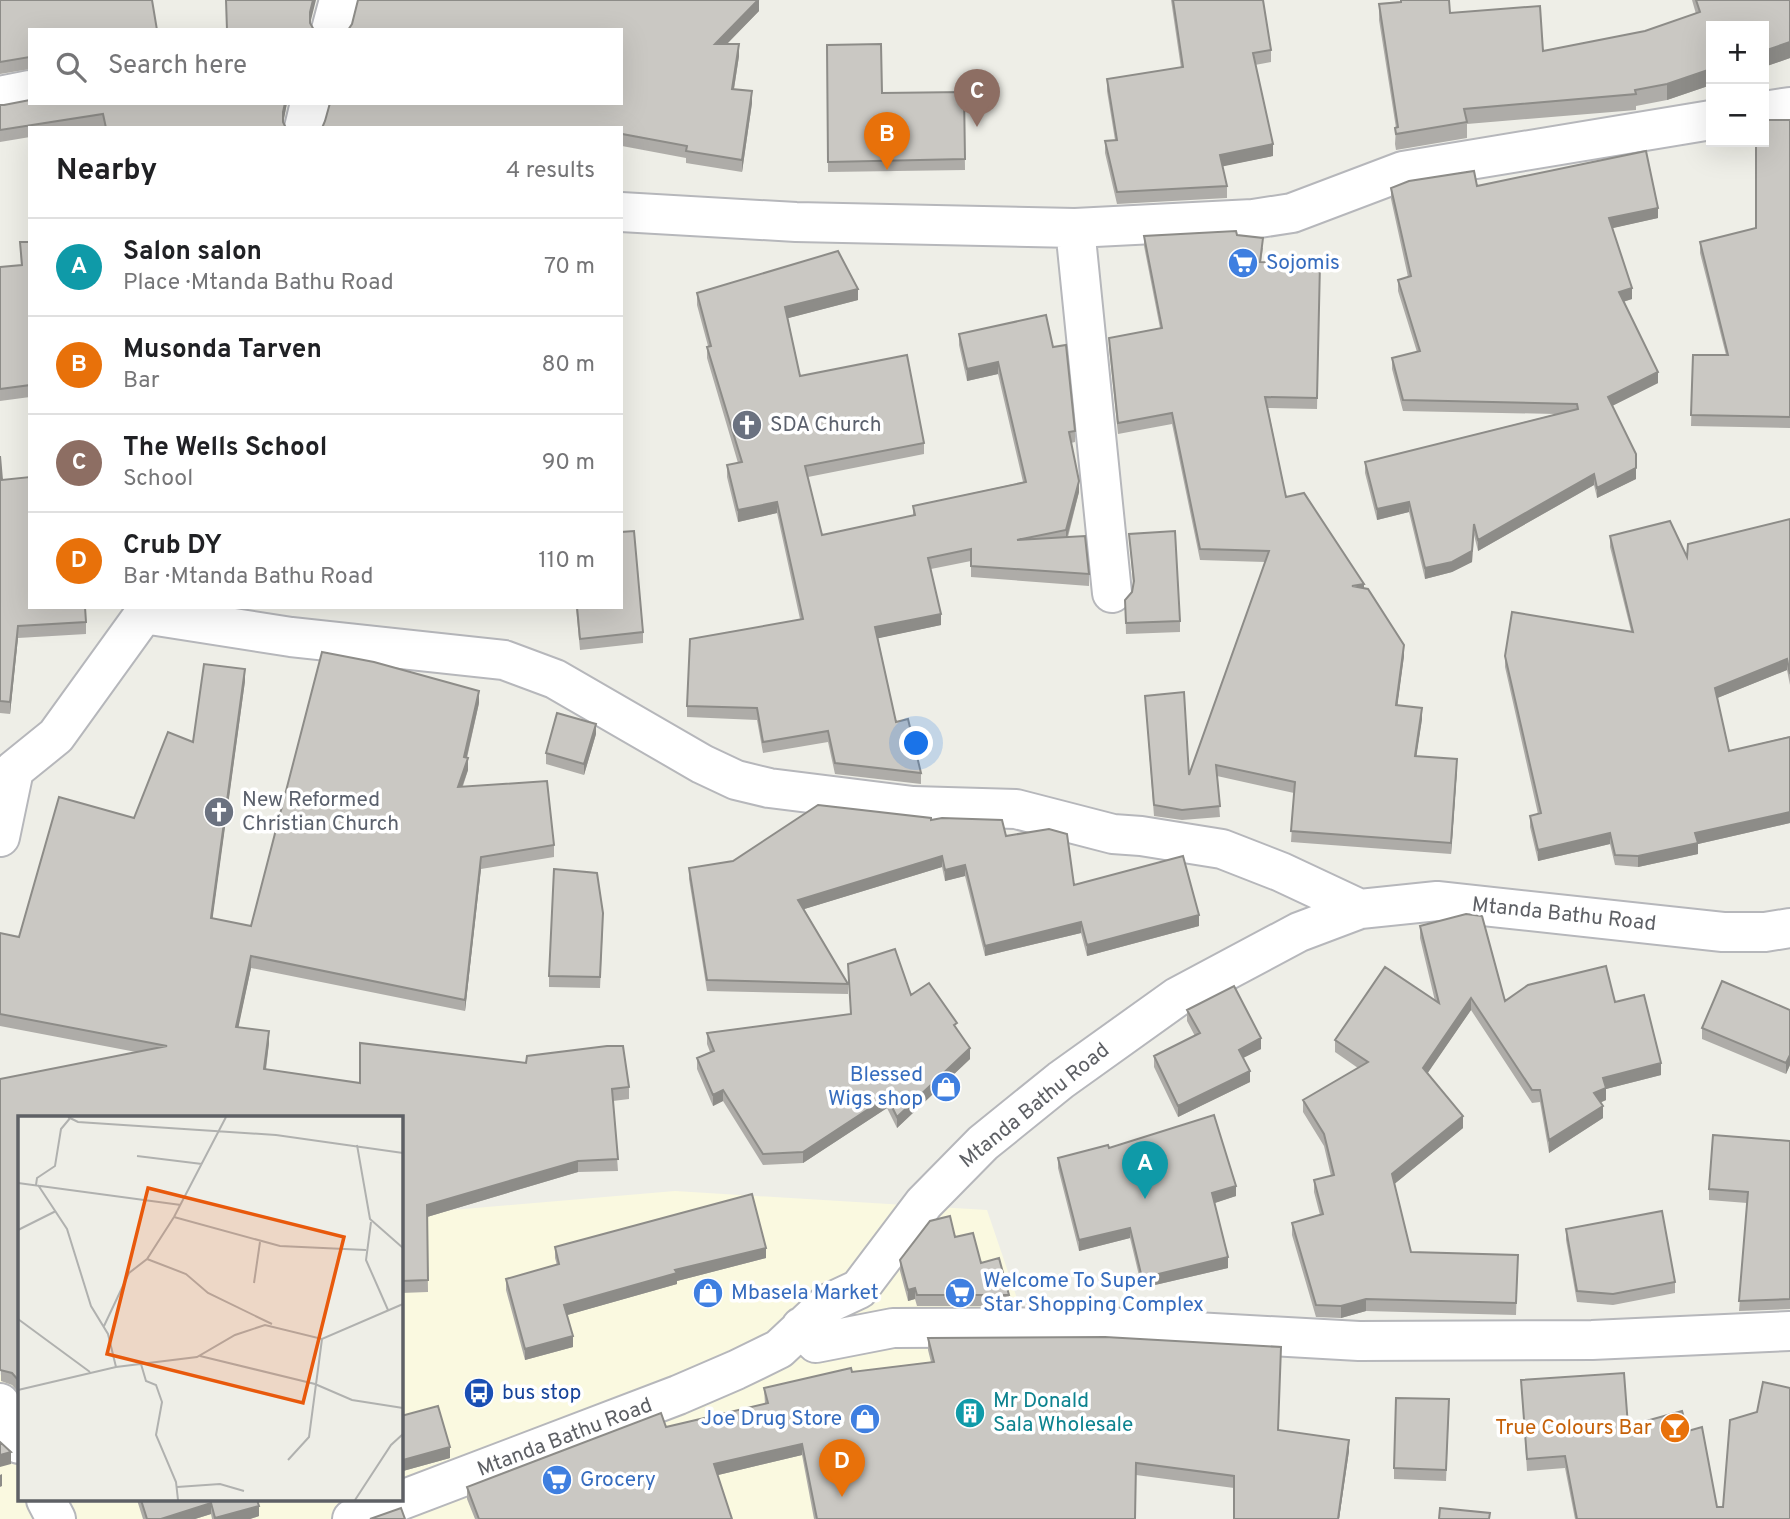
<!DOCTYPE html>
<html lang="en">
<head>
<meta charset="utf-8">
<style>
  :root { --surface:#fff; --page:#f6f6f6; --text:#202124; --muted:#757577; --line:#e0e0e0; --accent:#111827 }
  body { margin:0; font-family:Overpass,sans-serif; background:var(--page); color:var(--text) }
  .controls { position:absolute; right:21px; top:21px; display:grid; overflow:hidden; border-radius:0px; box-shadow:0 7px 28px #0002 }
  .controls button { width:63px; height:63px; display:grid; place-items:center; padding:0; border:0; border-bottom:2px solid var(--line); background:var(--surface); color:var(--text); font:35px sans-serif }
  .you { position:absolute; left:917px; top:744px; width:24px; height:24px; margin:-18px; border:5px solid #fff; border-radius:50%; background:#1a73e8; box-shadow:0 0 0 10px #1a73e833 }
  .badge { display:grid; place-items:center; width:46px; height:46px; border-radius:50%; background:var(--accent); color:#fff; font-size:23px; font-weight:700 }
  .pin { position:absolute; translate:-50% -58px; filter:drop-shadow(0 2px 4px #0008) }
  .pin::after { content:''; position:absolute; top:37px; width:24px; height:21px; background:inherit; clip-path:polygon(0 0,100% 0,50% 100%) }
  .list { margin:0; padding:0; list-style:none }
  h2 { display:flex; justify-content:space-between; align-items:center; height:91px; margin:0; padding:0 28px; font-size:30px }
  h2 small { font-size:23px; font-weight:400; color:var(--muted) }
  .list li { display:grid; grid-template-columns:46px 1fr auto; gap:21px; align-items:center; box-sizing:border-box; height:98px; padding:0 28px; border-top:2px solid var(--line) }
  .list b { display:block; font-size:26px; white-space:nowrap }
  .list p { margin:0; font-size:23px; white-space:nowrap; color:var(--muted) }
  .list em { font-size:23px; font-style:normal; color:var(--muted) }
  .icon { flex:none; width:38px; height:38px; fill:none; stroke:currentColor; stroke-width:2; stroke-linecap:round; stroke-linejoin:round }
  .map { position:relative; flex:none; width:1790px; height:1519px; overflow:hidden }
  .search { position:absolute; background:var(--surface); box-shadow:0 7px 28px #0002; left:28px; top:28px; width:595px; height:77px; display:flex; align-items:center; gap:18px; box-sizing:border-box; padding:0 24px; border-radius:0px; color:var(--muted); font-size:26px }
  .panel { position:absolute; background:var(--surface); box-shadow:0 7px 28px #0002; left:28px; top:126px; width:595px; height:483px; border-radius:0px }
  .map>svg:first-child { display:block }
  .commercial { fill:#faf9e0 }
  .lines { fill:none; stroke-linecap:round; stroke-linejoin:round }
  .minor-casing { stroke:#b6b7bb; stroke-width:42 }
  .minor { stroke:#fff; stroke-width:38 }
  .wall { fill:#aeaca8 }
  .shaded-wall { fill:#8d8c88 }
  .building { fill:#cac8c3; stroke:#8d8c88; stroke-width:2 }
  .labels { text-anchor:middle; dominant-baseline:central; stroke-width:7; stroke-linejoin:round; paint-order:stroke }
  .shop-label { font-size:21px; fill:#366cbe; stroke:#fff; text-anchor:start }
  .worship-label { font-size:21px; fill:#5b616d; stroke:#fff; text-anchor:start }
  .street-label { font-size:21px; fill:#5e6065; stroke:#fff }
  .transit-label { font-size:21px; fill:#164399; stroke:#fff; text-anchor:start }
  .culture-label { font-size:21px; fill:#0d838f; stroke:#fff; text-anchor:start }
  .food-label { font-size:21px; fill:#c56008; stroke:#fff; text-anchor:end }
  .inset-road { fill:none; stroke:#b0b1af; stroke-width:2 }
  .view { fill:#e8590c; fill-opacity:0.15; stroke:#e8590c; stroke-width:3.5 }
  .inset-edge { fill:none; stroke:#5e6065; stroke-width:3.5 }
</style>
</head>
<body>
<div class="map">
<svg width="1790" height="1519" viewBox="0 0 1790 1519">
  <rect width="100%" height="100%" fill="#eeeee7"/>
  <path class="commercial" d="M675,1191L987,1210L1071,1457L964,1519H0V1375L19,1367V1500H401V1220L417,1213Z"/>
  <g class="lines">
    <g class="minor-casing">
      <path id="minor" d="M331,30L339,0
        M0,96L30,90
        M1764,111L1790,107
        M304,128L310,103
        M621,212L796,222L1075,228L1253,219L1292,213L1403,171L1711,120
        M1075,228L1112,593
        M144,614L291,637L504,660L555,679L702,764L736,780L769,788L913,806L1016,809L1113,834L1141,836L1222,849L1281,872L1360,909
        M0,837L14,770L56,736L144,614L147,607
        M801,1327L816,1343L893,1328L1106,1327L1359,1341L1592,1340L1790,1331
        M0,1403L19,1444
        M46,1500L56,1519
        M352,1519L678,1395L736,1370L779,1349L827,1304L859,1289L924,1203L983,1143L1061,1080L1177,997L1299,932L1360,909L1437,901L1723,932H1765L1790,928"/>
    </g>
    <use href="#minor" class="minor"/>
  </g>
  <path class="wall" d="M0,0L30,30V69L0,74Z
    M759,0V11L727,44L739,56L734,89L752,103L742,172L686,163V158L622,146L621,128L325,121Z
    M1171,0H1263L1271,50V62L1255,65L1273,156L1222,166L1227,186V198L1117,204L1105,153V141L1115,140L1107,91V79L1181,68Z
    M1400,0H1449L1450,13L1543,51L1645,31L1696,14L1692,0H1790V58L1764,67L1711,26V85L1667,100L1636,106V110L1467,124V138L1396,150L1395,144L1396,128L1379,20V4L1400,2Z
    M827,45L882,93L964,92L965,170L828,172Z
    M30,103H287L283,122L286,128H104L103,126L90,128H30V137L0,142V105Z
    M1790,120V428L1691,426L1693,355H1726L1700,253V242L1756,228Z
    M1477,186L1658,218L1612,228L1632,299L1623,302L1658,383L1612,406L1636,479L1597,498L1594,485L1478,551L1474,535L1472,562L1452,572L1425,579L1409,512L1377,520L1365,473V462L1556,414L1403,411L1392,369V358L1417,352L1398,291V280L1408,277L1391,199V188Z
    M1237,235L1263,248L1261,262L1320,263L1317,409L1268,408L1286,497L1364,588L1404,656L1397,706L1422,719L1416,756L1457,769L1451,854L1291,842L1294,793L1217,776L1220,817L1182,820L1154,816L1145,696L1189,775L1265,562L1200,560L1172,424L1118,434L1109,348V338L1160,328L1144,246V236Z
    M20,242H30V397L0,401V267L21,265Z
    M697,293L858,300L788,318L800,376L924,443V454L808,477L822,535L913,516V506L1023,482L998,374L967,381L959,345V334L1053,347L1075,431V442L1071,443L1079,492L1068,537L1089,574V586L971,577V561L931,569L941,625L878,638L896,722L921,773V784L835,774L828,742L763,753L757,720L687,717V706L800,619L777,513L738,522L727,477V465L738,463L707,358V347L708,346L697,305Z
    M0,456L2,480L86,622V634L18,638L10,714L0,713Z
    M1790,519V685L1787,670L1717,698L1729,751L1790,736V823L1698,844V854L1638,867L1615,865L1610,844L1538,861L1530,827V816L1538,814L1505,667V656L1631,631L1610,547V536L1687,557Z
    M1129,534L1180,621V632L1126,634L1125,600L1132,592L1133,584Z
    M576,607H621L643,632V643L580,650Z
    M245,681L212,919L251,926L479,703L467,758L468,770L463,786L554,845V857L481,869L465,1011L251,968L238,1027L269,1043L266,1070L360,1083L629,1087V1099L613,1101L618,1171L578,1172L427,1217L428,1292L401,1293V1118H19V1393L12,1385L1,1381L0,1079L136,1052L0,1026V933L19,937L134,818L193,742Z
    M596,734L584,775L546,764V753Z
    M931,820L1006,836L1074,885L1199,926L1087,956L1081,933L985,956L965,876L945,881L942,867L804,909L848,984V994L707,991L689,879V868L733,861Z
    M603,924L600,988L549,987V976Z
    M1420,926L1505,1001L1615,1002L1661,1075L1606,1089V1100L1600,1103L1603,1118L1549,1153L1540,1102L1532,1103L1471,1010L1427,1073L1463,1128L1394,1184L1411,1252L1518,1255L1516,1315L1366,1311L1341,1318L1316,1317L1292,1235V1223L1320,1215L1314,1192V1180L1331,1176L1324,1146L1303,1112V1100L1358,1068L1335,1052V1040L1435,1001L1420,938Z
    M848,964L911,995L957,1029L970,1059L897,1128L887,1108L803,1163L763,1165L723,1101L713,1106L697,1069V1058L710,1052L707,1044V1033L851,1014Z
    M1187,1010L1261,1049L1243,1058L1250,1082L1178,1117L1154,1067V1056L1195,1036L1187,1021Z
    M1790,1010V1065L1786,1074L1702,1039V1028Z
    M1790,1141V1309L1739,1311L1747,1203L1709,1200V1189Z
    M1109,1148L1236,1196L1214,1203L1228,1268L1142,1288L1130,1238L1079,1251L1058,1168V1158Z
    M1566,1229L1675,1282V1293L1613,1305L1577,1302L1566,1240Z
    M955,1237L981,1263L1009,1295V1306H917L915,1299L908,1301L900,1271V1260Z
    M555,1247L766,1258L677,1281V1284L567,1315L573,1347L525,1360L506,1290V1279L557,1265L555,1258Z
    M928,1338L1278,1430L1349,1451L1339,1519H1234V1488L1136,1475L1135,1519H814L802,1455L718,1475L732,1519H475L467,1499V1487L666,1427L765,1404L764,1388L852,1372L931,1362L928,1350Z
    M1521,1380L1628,1426L1688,1431L1717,1507H1723L1757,1412L1790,1519H1575L1565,1468L1527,1471Z
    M1449,1410L1446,1481L1394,1479V1468Z
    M401,1416L450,1458L403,1471L401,1463Z
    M137,1500H257L259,1516L250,1519H212L211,1514L195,1519H143Z"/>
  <path class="shaded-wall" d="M313,0H316L310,24V12Z
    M758,0H759V11L715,56V44Z
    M1790,42V58L1764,67V51Z
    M739,44V56L732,101V89Z
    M1711,69V85L1667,100V84Z
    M752,91V103L742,172V160Z
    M285,103H287L283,124V112Z
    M1273,144V156L1220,167V155Z
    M1658,208V218L1609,229V218Z
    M1632,288V299L1619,303V292Z
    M858,289V300L785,319V307Z
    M998,362V374L967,381V369Z
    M1658,372V383L1608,408V397Z
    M1636,468V479L1597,498V488Z
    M1594,474V485L1478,551V540Z
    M1079,481V492L1066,541V530Z
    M777,502V513L738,522V510Z
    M1409,502V512L1377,520V509Z
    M1474,524L1472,562L1452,572L1425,579V568Z
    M1364,584V594L1352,586Z
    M941,614V625L875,639V627Z
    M18,626V638L10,714V702Z
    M1404,645V656L1396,716V705Z
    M1787,659V670L1715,699V688Z
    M245,669V681L211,930V918Z
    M479,691V703L464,769V757Z
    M1422,708V719L1415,766V756Z
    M596,724V734L584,775V764Z
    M468,758V770L458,798V787Z
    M1457,759V769L1451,854V843Z
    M1790,812V823L1698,844V854L1638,867V856L1695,833Z
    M1610,833V844L1538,861V850Z
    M942,856V867L798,911V900Z
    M481,857V869L465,1011V1000Z
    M965,865V876L945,881V870Z
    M1199,915V926L1087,956V945Z
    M1081,922V933L985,956V946Z
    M251,956V968L236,1039V1027Z
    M1471,998V1010L1423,1080V1068Z
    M269,1031V1043L264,1081V1069Z
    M1261,1038V1049L1239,1060V1050Z
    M970,1048V1059L897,1128V1117Z
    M1790,1055V1065L1786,1074V1063Z
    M1661,1063V1075L1606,1089V1100L1594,1105V1093L1603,1078Z
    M1250,1071V1082L1178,1117V1106Z
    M723,1090V1101L713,1106V1095Z
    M887,1097V1108L803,1163V1152Z
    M1603,1106V1118L1549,1153V1140Z
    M1463,1116V1128L1392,1186V1174Z
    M578,1161V1172L427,1217V1205Z
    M1236,1186V1196L1212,1204V1193Z
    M1130,1228V1238L1079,1251V1240Z
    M766,1248V1258L677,1281V1284L564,1316V1305L675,1270Z
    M1228,1257V1268L1142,1288V1278Z
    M915,1288V1299L908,1301V1290Z
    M1366,1299V1311L1341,1318V1306Z
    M573,1336V1347L525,1360V1349Z
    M1349,1440V1451L1339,1519H1338Z
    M802,1444V1455L714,1476V1464Z
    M450,1447V1458L403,1471V1460Z
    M11,1452V1464L0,1467V1455Z
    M2,1474V1486L0,1487V1475Z
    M211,1503V1514L195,1519H161Z
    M259,1506V1516L250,1519H215V1518Z"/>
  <path class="building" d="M0,0H152L157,30H30V57L0,62Z
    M226,0H313L310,12V23L314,30H227Z
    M358,0H758L715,44H739L732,89L752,91L742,160L686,151L687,146L622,134L621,139V128H322L325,121L330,103H621V30H348L352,24Z
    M1173,0H1263L1271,50L1253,53L1273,144L1220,155L1227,186L1117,192L1105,141L1117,140L1107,79L1183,67Z
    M1401,0H1449L1450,13L1540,6L1543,51L1645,31L1700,12L1696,0H1790V42L1764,51V26H1711V69L1667,84L1635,90L1636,94L1464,109L1467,122L1396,134L1395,128L1398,127L1379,4L1401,2Z
    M881,44L882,93L964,92L965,159L828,162L827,45Z
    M30,100V103H285L283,112V122L286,128H106L103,114L0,130V105H4Z
    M1764,120H1790V417L1691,415L1693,355H1728L1700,242L1756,228V142H1764Z
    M1646,151L1658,208L1609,218L1632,288L1619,292L1658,372L1608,397L1636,454V468L1597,488L1594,474L1478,540L1474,524L1472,551L1452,562L1425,568L1409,502L1377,509L1365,462L1578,409L1577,404L1403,400L1392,358L1420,351L1398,280L1411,276L1391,188L1409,181L1474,171L1477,186Z
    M1236,231L1237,235L1263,238L1260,262L1320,263L1317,398L1265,397L1286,497L1304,493L1364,584L1352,586L1368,589L1404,645L1396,705L1422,708L1415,756L1457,759L1451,843L1291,831L1295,782L1216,765L1220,806L1182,810L1154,805L1145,696L1184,692L1189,775L1269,551L1200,549L1172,413L1118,423L1109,338L1162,328L1144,236Z
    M20,242H30V385L0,389V267L22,265Z
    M838,251L858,289L785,307L800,376L907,355L924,443L805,466L822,535L915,515L913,506L1026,482L998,362L967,369L959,334L1046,315L1053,347L1066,345L1075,431L1069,432L1079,481L1066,530L1017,540L1085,536L1089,574L971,566V549L928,558L941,614L875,627L896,722L908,719L921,773L835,763L828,731L763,742L757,708L687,706L690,639L803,619L777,502L738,510L727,465L742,462L707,347L711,346L697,293Z
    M0,456L2,480L30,477V607H85L86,622L18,626L10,702L0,701Z
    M1790,519V674L1787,659L1715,688L1729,751L1790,737V812L1695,833L1698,843L1638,856L1615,855L1610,833L1538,850L1530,816L1541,813L1505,656L1512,612L1633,632L1610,536L1670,521L1687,557L1688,544Z
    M634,531L643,632L580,639L577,607H621V532Z
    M1175,531L1180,621L1126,623L1125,600L1132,592L1134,581L1129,534Z
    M322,652L374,662L479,691L464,757L468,758L458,787L547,781L554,845L481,857L465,1000L251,956L236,1027L269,1031L264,1069L360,1083V1043L526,1063L527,1056L607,1046H623L629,1087L612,1089L618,1159L578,1161L427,1205L428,1280L401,1281V1118H19V1381L12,1373L0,1370V1079L167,1046L0,1014V933L19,937L59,797L134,818L168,732L193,742L204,664L245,669L211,918L251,926Z
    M557,713L596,724L584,764L546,753Z
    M818,805L931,818V820L942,818L1002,820L1006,836L1049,829L1067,834L1074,885L1183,856L1199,915L1087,945L1081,922L985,946L965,865L945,870L942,856L798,900L848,984L707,980L689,868L733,861Z
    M554,869L597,873L603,913L600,977L549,976Z
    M1466,914L1482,916L1505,1001L1528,985L1606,966L1615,1002L1644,995L1661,1063L1603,1078L1606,1088L1594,1093L1603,1106L1549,1140L1540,1090H1532L1471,998L1423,1068L1463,1116L1392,1174L1411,1252L1518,1255L1516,1303L1366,1299L1341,1306L1316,1305L1292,1223L1323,1214L1314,1180L1334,1175L1324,1134L1303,1100L1368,1062L1335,1040L1385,967L1439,1003L1420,926Z
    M895,949L911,995L929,983L957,1023L954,1025L970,1048L897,1117L887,1097L803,1152L763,1154L723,1090L713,1095L697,1058L714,1051L707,1033L851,1014L848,964Z
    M1722,981L1790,1010V1055L1786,1063L1702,1028Z
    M1234,986L1261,1038L1239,1050L1250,1071L1178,1106L1154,1056L1200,1033L1187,1010Z
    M1214,1115L1236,1186L1212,1193L1228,1257L1142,1278L1130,1228L1079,1240L1058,1158L1108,1145L1109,1148Z
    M1713,1135L1790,1141V1299L1739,1301L1748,1192L1709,1189Z
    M752,1194L766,1248L675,1270L677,1273L564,1305L573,1336L525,1349L506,1279L559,1264L555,1247Z
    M1662,1211L1675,1282L1613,1294L1577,1291L1566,1229Z
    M950,1216L955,1237L973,1233L981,1263L999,1258L1009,1295H917L915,1288L908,1290L900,1260L930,1221Z
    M1105,1337L1281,1347L1278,1430L1349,1440L1338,1519H1234V1476L1136,1463L1135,1519H817L802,1444L714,1464L732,1519H479L467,1487L661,1413L666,1427L768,1403L764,1388L851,1368L852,1372L934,1362L928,1338Z
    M1624,1373L1628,1426L1682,1411L1688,1431L1702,1427L1717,1507H1723L1730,1420L1757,1412L1763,1382L1790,1388V1519H1577L1565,1456L1527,1459L1521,1380Z
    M1396,1398L1449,1399L1446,1470L1394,1468Z
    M438,1406L450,1447L403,1460L401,1452V1416Z
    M0,1442L11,1452L0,1455Z
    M141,1500H257L259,1506L215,1518L211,1503L161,1519H147Z
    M401,1508L405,1519H370Z
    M1440,1508L1490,1513L1489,1519H1439Z"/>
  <defs>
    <g id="supermarket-disc" transform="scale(1.575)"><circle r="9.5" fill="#3f7fe0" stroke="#fff"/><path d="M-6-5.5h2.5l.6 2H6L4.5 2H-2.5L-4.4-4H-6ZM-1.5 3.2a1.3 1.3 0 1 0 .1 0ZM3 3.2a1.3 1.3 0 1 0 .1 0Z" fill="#fff"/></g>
    <g id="church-disc" transform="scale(1.575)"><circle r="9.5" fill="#6b7280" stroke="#fff"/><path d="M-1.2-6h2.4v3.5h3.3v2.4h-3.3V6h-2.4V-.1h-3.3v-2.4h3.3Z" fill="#fff"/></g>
    <g id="shop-disc" transform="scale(1.575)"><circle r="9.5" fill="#3f7fe0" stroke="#fff"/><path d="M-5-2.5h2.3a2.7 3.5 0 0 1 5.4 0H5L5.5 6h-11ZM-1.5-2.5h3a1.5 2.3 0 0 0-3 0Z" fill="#fff"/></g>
    <g id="bus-disc" transform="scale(1.575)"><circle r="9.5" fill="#1a4fb4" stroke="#fff"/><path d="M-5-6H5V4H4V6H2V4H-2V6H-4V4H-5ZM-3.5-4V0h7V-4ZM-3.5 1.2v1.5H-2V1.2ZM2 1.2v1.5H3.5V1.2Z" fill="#fff"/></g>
    <g id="building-disc" transform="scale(1.575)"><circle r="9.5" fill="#0f9aa8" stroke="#fff"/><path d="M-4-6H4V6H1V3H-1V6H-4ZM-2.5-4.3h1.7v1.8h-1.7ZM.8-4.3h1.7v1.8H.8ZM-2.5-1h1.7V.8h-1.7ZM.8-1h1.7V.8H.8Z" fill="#fff"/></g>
    <g id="bar-disc" transform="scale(1.575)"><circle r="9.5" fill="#e8710a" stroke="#fff"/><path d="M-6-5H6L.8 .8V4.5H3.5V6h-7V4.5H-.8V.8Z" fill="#fff"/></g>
  </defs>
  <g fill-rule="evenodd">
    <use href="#supermarket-disc" x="1243" y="263"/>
    <use href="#church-disc" x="747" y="425"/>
    <use href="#church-disc" x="219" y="812"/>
    <use href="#shop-disc" x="946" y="1087"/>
    <use href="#shop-disc" x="708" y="1293"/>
    <use href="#supermarket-disc" x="960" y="1293"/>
    <use href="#bus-disc" x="479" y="1393"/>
    <use href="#building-disc" x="970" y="1413"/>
    <use href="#shop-disc" x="865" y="1419"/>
    <use href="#bar-disc" x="1675" y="1428"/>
    <use href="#supermarket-disc" x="557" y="1480"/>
  </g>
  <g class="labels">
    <g class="shop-label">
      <text x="1266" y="263">Sojomis</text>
      <text x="923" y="1075" text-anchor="end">Blessed<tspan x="923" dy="24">Wigs shop</tspan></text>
      <text x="983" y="1281">Welcome To Super<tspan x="983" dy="24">Star Shopping Complex</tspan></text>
      <text x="731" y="1293">Mbasela Market</text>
      <text x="842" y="1419" text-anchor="end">Joe Drug Store</text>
      <text x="580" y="1480">Grocery</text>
    </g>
    <g class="worship-label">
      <text x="770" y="425">SDA Church</text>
      <text x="242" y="800">New Reformed<tspan x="242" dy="24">Christian Church</tspan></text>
    </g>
    <g class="street-label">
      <text transform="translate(1564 915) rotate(6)">Mtanda Bathu Road</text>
      <text transform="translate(1035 1106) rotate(-39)">Mtanda Bathu Road</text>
      <text transform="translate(565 1438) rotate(-21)">Mtanda Bathu Road</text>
    </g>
    <g class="transit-label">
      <text x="502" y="1393">bus stop</text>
    </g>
    <g class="culture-label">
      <text x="993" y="1401">Mr Donald<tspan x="993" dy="24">Sala Wholesale</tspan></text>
    </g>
    <g class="food-label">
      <text x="1652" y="1428">True Colours Bar</text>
    </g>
  </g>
  <g transform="translate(18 1116)">
    <rect width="385" height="385" fill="#eeeee7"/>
    <path class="inset-road" d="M50,1L60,6L258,19L385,37M339,29L352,103L385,132M119,40L184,48M0,67L163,89M18,69L19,62L37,50L43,13L53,1M20,69L49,113L73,190L90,218L98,251M156,101L262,130L348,134M353,106L348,144L370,194M0,114L38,95M129,143L168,158L190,177L254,208M236,167L242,126M0,203L72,256M86,210L111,157L129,143L156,101L208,1M182,240L297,268L334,284L385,292M123,248L128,265L138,269L144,286L138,319L158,366L160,384M0,274L98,251L179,241L217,219L247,209L304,223L385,188M270,344L291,321L304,223M159,371L202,368L226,375M337,384L373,329L385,318"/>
    <path class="view" d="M130,72L326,121L285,287L89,238Z"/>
    <rect width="385" height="385" class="inset-edge"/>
  </g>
</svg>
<div class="controls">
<button>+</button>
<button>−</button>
</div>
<div class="you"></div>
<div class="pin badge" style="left:1145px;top:1199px;background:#0f9aa8">A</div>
<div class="pin badge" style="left:887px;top:170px;background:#e8710a">B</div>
<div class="pin badge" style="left:977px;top:127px;background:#8d6e63">C</div>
<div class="pin badge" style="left:842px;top:1497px;background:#e8710a">D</div>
<div class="search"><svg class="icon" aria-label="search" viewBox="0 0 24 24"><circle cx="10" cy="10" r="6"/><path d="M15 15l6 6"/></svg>Search here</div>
<section class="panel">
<h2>Nearby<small>4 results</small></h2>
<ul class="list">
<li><span class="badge" style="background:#0f9aa8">A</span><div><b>Salon salon</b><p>Place · Mtanda Bathu Road</p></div><em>70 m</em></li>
<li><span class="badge" style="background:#e8710a">B</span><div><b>Musonda Tarven</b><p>Bar</p></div><em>80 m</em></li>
<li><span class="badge" style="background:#8d6e63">C</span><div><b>The Wells School</b><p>School</p></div><em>90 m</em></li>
<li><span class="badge" style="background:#e8710a">D</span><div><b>Crub DY</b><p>Bar · Mtanda Bathu Road</p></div><em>110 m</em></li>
</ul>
</section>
</div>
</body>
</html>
